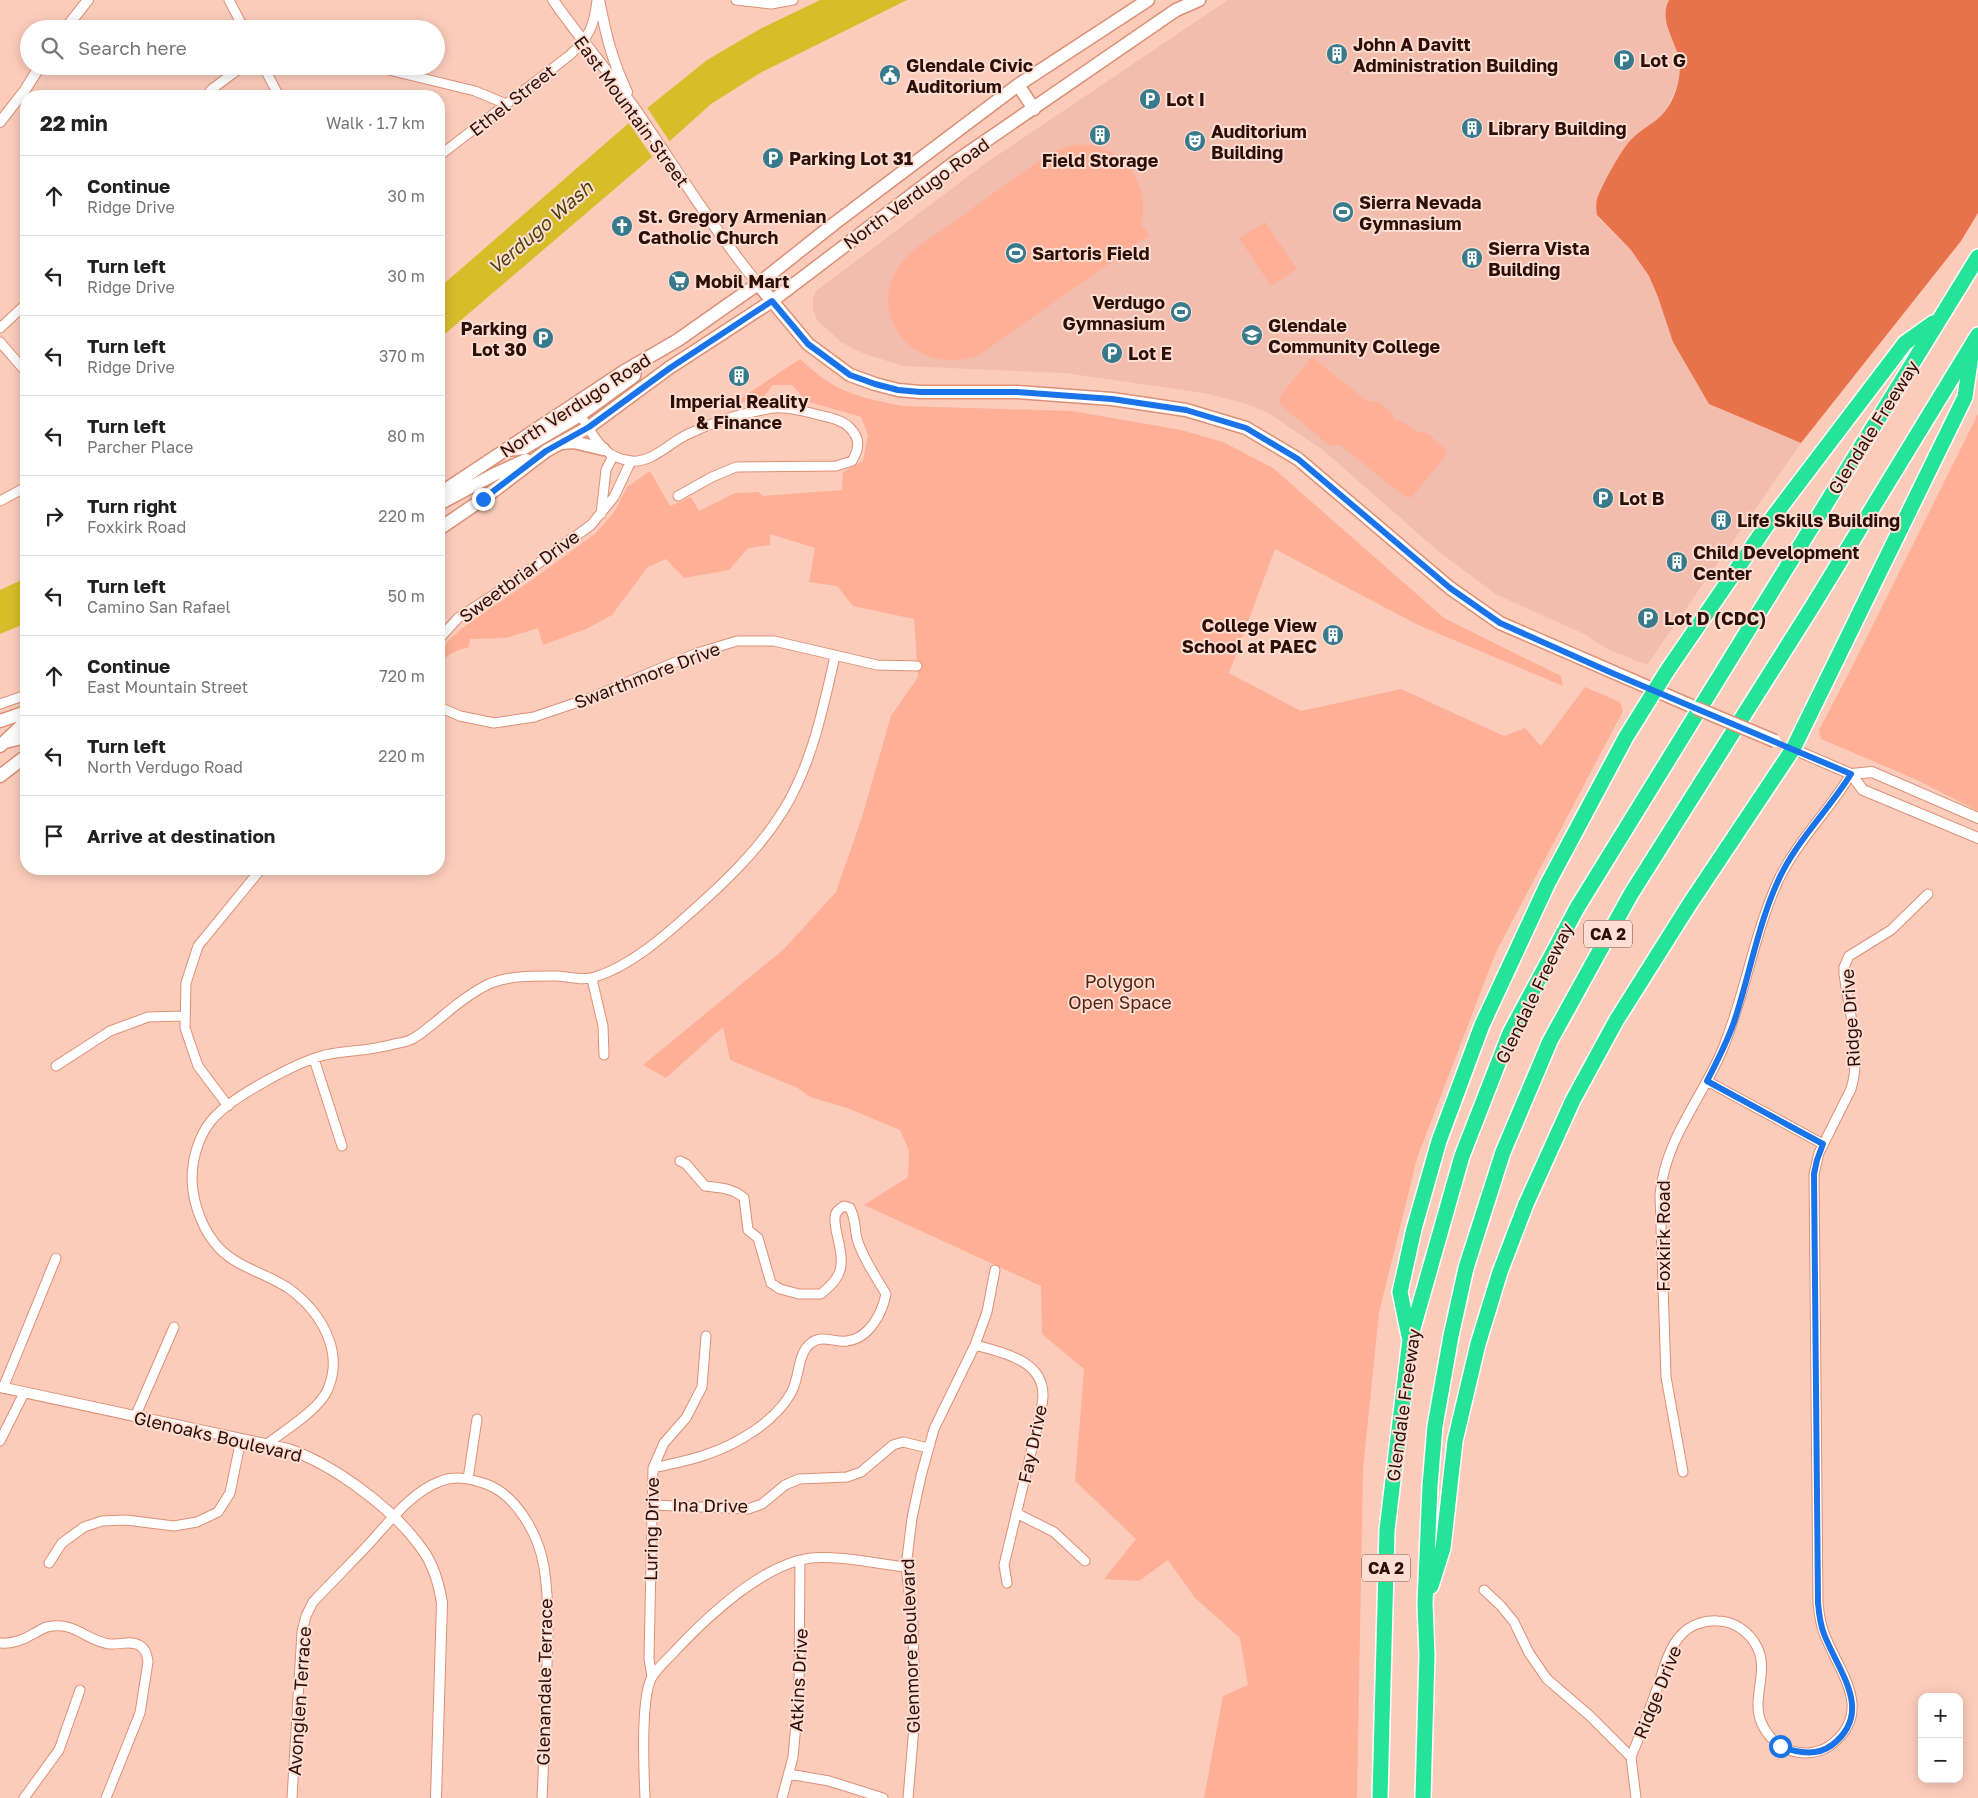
<!DOCTYPE html>
<html lang="en">
<head>
<meta charset="utf-8">
<style>
  :root { --surface:#fff; --page:#f6f6f6; --text:#222; --muted:#767676; --line:#e0e0e0 }
  body { margin:0; font-family:"Golos Text",sans-serif; background:var(--page); color:var(--text) }
  .controls { position:absolute; right:15px; bottom:15px; display:grid; overflow:hidden; border-radius:10px; box-shadow:0 2px 12px #0003 }
  .controls button { width:45px; height:45px; display:grid; place-items:center; padding:0; border:0; border-bottom:1px solid var(--line); background:var(--surface); color:var(--text); font:25px sans-serif }
  .stop { position:absolute; width:15px; height:15px; margin:-11px; border:4px solid #1a73e8; border-radius:50%; background:#fff }
  .stop.end { background:#1a73e8; border-color:#fff; box-shadow:0 1px 5px #0008 }
  .list { margin:0; padding:0; list-style:none }
  h2 { display:flex; justify-content:space-between; align-items:center; height:65px; margin:0; padding:0 20px; font-size:21px }
  h2 small { font-size:16px; font-weight:400; color:var(--muted) }
  .list li { display:grid; grid-template-columns:32px 1fr auto; gap:15px; align-items:center; box-sizing:border-box; height:80px; padding:0 20px; border-top:1px solid var(--line) }
  .list b { display:block; font-size:19px; white-space:nowrap }
  .list p { margin:0; font-size:16px; white-space:nowrap; color:var(--muted) }
  .list em { font-size:16px; font-style:normal; color:var(--muted) }
  .icon { flex:none; width:28px; height:28px; fill:none; stroke:currentColor; stroke-width:2; stroke-linecap:round; stroke-linejoin:round }
  .map { position:relative; flex:none; width:1978px; height:1798px; overflow:hidden }
  .search { position:absolute; background:var(--surface); box-shadow:0 2px 12px #0003; left:20px; top:20px; width:425px; height:55px; display:flex; align-items:center; gap:12px; box-sizing:border-box; padding:0 18px; border-radius:28px; color:var(--muted); font-size:19px }
  .panel { position:absolute; background:var(--surface); box-shadow:0 2px 12px #0003; left:20px; top:90px; width:425px; height:785px; border-radius:20px }
  .map>svg:first-child { display:block }
  .built { fill:#f2bdac }
  .green { fill:#feaf95 }
  .forest { fill:#e8734b }
  .water { fill:#d6be2b }
  .pier { fill:#fcccbb }
  .lines { fill:none; stroke-linecap:round; stroke-linejoin:round }
  .minor-casing { stroke:#dc9076; stroke-width:11 }
  .tertiary-casing { stroke:#dc9076; stroke-width:12 }
  .secondary-casing { stroke:#dc9076; stroke-width:15 }
  .motorway-casing { stroke:#fff; stroke-width:18 }
  .minor { stroke:#fff; stroke-width:9 }
  .tertiary { stroke:#fff; stroke-width:10 }
  .secondary { stroke:#fff; stroke-width:12 }
  .motorway { stroke:#25e497; stroke-width:15 }
  .secondary-bridge-casing { stroke:#dc9076; stroke-width:15; stroke-linecap:butt }
  .secondary-bridge { stroke:#fff; stroke-width:12 }
  .route { stroke:#1a73e8; stroke-width:6 }
  .labels { text-anchor:middle; dominant-baseline:central; stroke-width:4; stroke-linejoin:round; paint-order:stroke }
  .shield { fill:#feddd2; stroke:#6b4e44; stroke-width:1 }
  .shield-label { font-size:16px; font-weight:bold; fill:#2c1007 }
  .poi-label { font-size:18px; font-weight:bold; fill:#2c1007; stroke:#feddd2; text-anchor:start }
  .street-label { font-size:18px; fill:#2c1007; stroke:#feddd2 }
  .park-label { font-size:18px; fill:#512313; stroke:#feddd2 }
  .water-label { font-size:19px; font-style:italic; fill:#4c4309; stroke:#feddd2 }
</style>
</head>
<body>
<div class="map">
<svg width="1978" height="1798" viewBox="0 0 1978 1798">
  <rect width="100%" height="100%" fill="#fcccbb"/>
  <path class="built" d="M1228,0H1669L1665,12L1669,32L1679,57L1680,74L1677,87L1664,114L1630,142L1597,199V215L1601,221L1631,250L1649,276L1709,404L1801,443L1647,665L1609,650L1584,634L1497,595L1438,551L1323,450L1270,414L1247,404L1204,393L1065,373L903,366L862,353L841,342L817,320L813,309V299L816,291L983,165Z"/>
  <path class="green" d="M1073,145C1117,140 1153,180 1141,224L1149,235L978,356C904,380 855,297 915,249L1043,158L1057,150Z
    M1265,222L1297,269L1271,286L1239,238Z
    M1312,357L1368,402L1378,401L1393,414L1394,420C1407,420 1413,434 1427,433L1445,449L1446,455L1412,497H1405L1339,444L1330,446L1280,404V396Z
    M800,359C809,367 818,375 827,381C849,396 877,401 902,406L1072,411L1181,430L1223,442L1273,468L1444,618L1561,676L1563,686L1416,624L1275,549L1229,673L1301,711L1401,689L1504,736L1525,728L1541,746L1585,687L1620,702L1623,711L1496,952L1417,1158L1379,1313L1363,1469L1357,1798H1204L1223,1696L1248,1685L1240,1638L1195,1598L1168,1560L1139,1581L1104,1579L1136,1539L1075,1481L1084,1369L1042,1334L1041,1286L864,1205L908,1177L909,1151L900,1130L847,1108L810,1097L798,1088L730,1060L723,1027L666,1078L643,1065L783,950L836,892L862,817L891,716L918,677L914,619L853,606L837,586L809,582L815,548L770,534V545L748,548L729,570L684,578L666,559L648,567L612,615L586,629L543,645L538,628L506,638L470,639L469,647C457,650 445,654 439,666V654L450,639L466,625L532,580L596,533L615,511L627,487L650,471L670,506L691,497L699,511L735,493L758,492L763,496L842,490L843,472L863,461L868,435L861,417L806,401L792,385H773L761,400L734,403Z
    M1978,414V811L1917,780L1821,739L1819,730L1852,667Z"/>
  <path class="forest" d="M1669,0H1978V213L1961,241L1801,443L1709,404L1673,342L1658,297L1649,276L1631,250L1597,215C1596,209 1596,205 1597,199C1601,187 1620,152 1629,142C1644,125 1661,123 1672,100C1679,86 1682,69 1678,55C1673,37 1659,19 1669,0Z"/>
  <path class="water" d="M820,0H907L760,73L711,104L652,157L439,339V288L630,122L707,60L760,29Z
    M26,578V623L0,634V590Z"/>
  <path class="pier" d="M646,106L670,142L653,158L628,122Z"/>
  <g class="lines">
    <g class="minor-casing">
      <path id="minor" d="M229,0L244,29
        M736,0L771,4L793,0
        M263,66L279,96
        M372,66L475,91L506,104
        M206,96L212,89L243,66
        M439,156L570,55C589,37 594,27 597,0
        M0,328L26,304
        M0,342L26,372
        M580,415C595,436 601,458 632,461C651,463 670,443 686,435C713,422 734,415 762,410C768,409 775,407 781,408C792,408 804,411 815,414C826,417 842,419 850,428C861,439 859,449 852,461L836,466L736,467L712,477L678,496
        M0,501L26,487
        M601,514L606,470L613,456
        M439,639L458,618L507,586L591,525L614,497L631,461
        M0,704L26,695
        M439,707L460,716L494,723L534,717L590,698L697,653L737,641H774L877,665L917,666
        M592,979L603,1026L604,1055
        M314,1059L342,1146
        M56,1066L110,1031L148,1017L184,1016
        M1707,1081L1823,1144
        M228,1106L198,1066L185,1028L186,983L198,946L261,869
        M975,1345C1001,1352 1043,1360 1043,1395C1043,1402 1041,1409 1040,1415L1004,1565L1007,1583
        M3,1388L56,1258
        M135,1417L174,1327
        M0,1441L24,1393
        M267,1444C285,1430 319,1410 328,1389C344,1351 321,1313 291,1290C269,1274 240,1269 220,1249C203,1232 193,1204 192,1180C192,1160 198,1137 211,1121C229,1098 297,1062 325,1055C348,1050 372,1051 394,1044C400,1043 407,1042 412,1039C419,1036 426,1029 433,1024C450,1010 468,994 489,984C509,975 537,976 558,976C570,977 584,981 595,977C630,966 662,938 689,914C724,883 758,851 783,811C812,764 823,709 835,656
        M653,1468C670,1464 688,1461 705,1455C736,1445 777,1421 792,1391C800,1376 797,1354 811,1343C822,1334 835,1343 847,1341C870,1338 882,1313 886,1294C876,1277 864,1260 858,1242C854,1230 857,1222 850,1208L844,1206C839,1209 835,1212 835,1218C834,1231 843,1249 841,1265C840,1278 830,1286 821,1294H799L780,1289L771,1283L758,1238L748,1230L744,1198C733,1188 720,1188 705,1186L686,1164L680,1161
        M1683,1472L1666,1377L1660,1195C1665,1140 1700,1101 1721,1053C1745,997 1753,936 1778,881C1797,841 1829,811 1851,774
        M468,1479L477,1419
        M653,1505L748,1509L762,1504L785,1485L799,1479L847,1477L861,1472L893,1445L903,1442L928,1448
        M1016,1513L1054,1532L1085,1561
        M49,1563L62,1543L84,1527L102,1521L126,1520L174,1526L197,1522L218,1512L230,1493L241,1439
        M1484,1590L1501,1606L1514,1622L1529,1653L1547,1679L1590,1716L1631,1757L1636,1798
        M0,1643C11,1644 24,1640 33,1634C38,1632 42,1628 47,1627C76,1621 84,1640 109,1644C120,1645 129,1640 139,1645C146,1649 147,1655 148,1662L140,1713L106,1798
        M652,1677L649,1659L653,1468L664,1443L686,1418L702,1387L706,1336
        M1631,1757C1641,1733 1650,1708 1659,1683C1664,1667 1669,1648 1681,1635C1690,1625 1704,1620 1718,1621C1735,1621 1750,1633 1757,1647C1770,1672 1750,1699 1762,1724C1768,1737 1779,1747 1792,1751C1805,1755 1821,1753 1832,1744C1875,1710 1838,1671 1824,1633C1820,1623 1819,1613 1818,1603L1814,1174L1819,1153L1851,1089C1862,1053 1849,1011 1844,974V967L1849,956L1891,930L1928,894
        M789,1774L829,1781L883,1798
        M24,1798L59,1750L80,1690
        M292,1798L302,1632L306,1616L313,1602C331,1583 350,1564 368,1545C389,1522 411,1492 441,1481C456,1475 471,1479 486,1484C517,1495 539,1536 544,1567C550,1606 548,1646 546,1685C545,1722 544,1760 542,1798
        M645,1798C644,1772 640,1698 652,1677C657,1668 668,1659 675,1651C707,1617 763,1564 811,1558C836,1555 879,1564 906,1567
        M782,1798L793,1757L799,1691L800,1560
        M908,1798L915,1715L913,1624L906,1567L912,1518L921,1476L934,1429L975,1345L987,1312L995,1270"/>
    </g>
    <g class="tertiary-casing">
      <path id="tertiary" d="M553,0C580,39 611,74 638,113C677,170 714,230 758,284
        M599,0C606,35 612,60 627,92
        M65,29L88,0
        M0,122L25,90L40,66
        M1793,749L1851,774L1863,790L1978,838
        M1851,774L1872,772L1978,818
        M0,1387L288,1449C333,1464 394,1509 422,1549C433,1564 439,1584 442,1603L436,1798"/>
    </g>
    <g class="secondary-casing">
      <path id="secondary" d="M1018,85L1034,109
        M758,284L808,344L850,375L875,384L898,390L920,392H1017L1112,399L1186,410L1246,428L1298,459L1450,588L1500,623L1696,708
        M562,443L574,442L603,449
        M507,450L524,448L580,415L634,376L636,364
        M439,494L623,372L678,340L722,309L758,284L835,223L1018,85L1148,0
        M439,504L495,474L526,460
        M439,529L483,499L546,451L589,427L669,368L772,301L955,162L1176,10L1199,0
        M0,721L26,712
        M5,742L26,737
        M0,746L22,725L26,723
        M0,776L26,756"/>
    </g>
    <g class="motorway-casing">
      <path id="motorway" d="M1409,1336L1400,1292L1414,1229L1439,1141L1482,1025L1548,883L1626,737L1667,671L1767,525L1905,343L1933,323
        M1431,1586L1443,1548L1455,1441L1478,1344L1500,1272L1526,1204L1573,1100L1616,1021L1689,905L1793,749L1965,397L1972,349
        M1380,1798L1387,1530L1410,1339L1462,1156L1510,1033L1577,908L1978,257
        M1423,1798L1427,1655L1425,1604L1430,1486L1435,1426L1451,1336L1466,1268L1503,1152L1550,1041L1631,894L1812,607L1978,335"/>
    </g>
    <use href="#minor" class="minor"/>
    <use href="#tertiary" class="tertiary"/>
    <use href="#secondary" class="secondary"/>
    <use href="#motorway" class="motorway"/>
    <g class="secondary-bridge-casing">
      <path id="secondary-bridge" d="M1696,708L1775,741"/>
    </g>
    <use href="#secondary-bridge" class="secondary-bridge"/>
  </g>
  <g class="lines">
    <path class="route" d="M483,499L546,451L589,427L670,368L772,301L808,344L850,375L875,384L898,390L920,392H1017L1112,399L1186,410L1246,428L1298,459L1450,588L1500,623L1612,673L1851,774C1828,811 1796,841 1778,881C1758,925 1750,973 1735,1019C1728,1041 1717,1061 1707,1081L1823,1144L1817,1160L1814,1174L1818,1603C1819,1614 1820,1624 1824,1634C1838,1671 1875,1712 1832,1745C1816,1757 1797,1753 1780,1746"/>
  </g>
  <defs>
    <g id="building-disc" transform="scale(1.125)"><circle r="9.5" fill="#387a8c" stroke="#feddd2"/><path d="M-4-6H4V6H1V3H-1V6H-4ZM-2.5-4.3h1.7v1.8h-1.7ZM.8-4.3h1.7v1.8H.8ZM-2.5-1h1.7V.8h-1.7ZM.8-1h1.7V.8H.8Z" fill="#fff"/></g>
    <g id="parking-disc" transform="scale(1.125)"><circle r="9.5" fill="#387a8c" stroke="#feddd2"/><path d="M-3.5-5.5H1a3.5 3.5 0 0 1 0 7H-1V5.5H-3.5ZM-1-3.4V-.6H.8a1.4 1.4 0 0 0 0-2.8Z" fill="#fff"/></g>
    <g id="civic-disc" transform="scale(1.125)"><circle r="9.5" fill="#387a8c" stroke="#feddd2"/><path d="M-.6-6.5H3V-4.5H.6V-3L4-1V1h2V6H-6V1h2V-1L-.6-3ZM-1.2 2.5V6h2.4V2.5Z" fill="#fff"/></g>
    <g id="theatre-disc" transform="scale(1.125)"><circle r="9.5" fill="#387a8c" stroke="#feddd2"/><path d="M-5-5.5Q0-4 5-5.5V0Q5 5 0 6Q-5 5-5 0ZM-3.3-2.5H-1v1.5H-3.3ZM1-2.5H3.3v1.5H1ZM-2.8 1Q0 5.5 2.8 1Z" fill="#fff"/></g>
    <g id="stadium-disc" transform="scale(1.125)"><circle r="9.5" fill="#387a8c" stroke="#feddd2"/><path d="M0-5a6.5 5 0 1 0 0 10a6.5 5 0 1 0 0-10ZM-3.5-1.8h7v3.6h-7Z" fill="#fff"/></g>
    <g id="church-disc" transform="scale(1.125)"><circle r="9.5" fill="#387a8c" stroke="#feddd2"/><path d="M-1.2-6h2.4v3.5h3.3v2.4h-3.3V6h-2.4V-.1h-3.3v-2.4h3.3Z" fill="#fff"/></g>
    <g id="supermarket-disc" transform="scale(1.125)"><circle r="9.5" fill="#387a8c" stroke="#feddd2"/><path d="M-6-5.5h2.5l.6 2H6L4.5 2H-2.5L-4.4-4H-6ZM-1.5 3.2a1.3 1.3 0 1 0 .1 0ZM3 3.2a1.3 1.3 0 1 0 .1 0Z" fill="#fff"/></g>
    <g id="university-disc" transform="scale(1.125)"><circle r="9.5" fill="#387a8c" stroke="#feddd2"/><path d="M0-5L7-2L0 1L-7-2ZM-4 1L0 2.5L4 1V4Q0 6-4 4Z" fill="#fff"/></g>
  </defs>
  <g fill-rule="evenodd">
    <use href="#building-disc" x="1337" y="54"/>
    <use href="#parking-disc" x="1624" y="60"/>
    <use href="#civic-disc" x="890" y="75"/>
    <use href="#parking-disc" x="1150" y="99"/>
    <use href="#building-disc" x="1472" y="128"/>
    <use href="#building-disc" x="1100" y="135"/>
    <use href="#theatre-disc" x="1195" y="141"/>
    <use href="#parking-disc" x="773" y="158"/>
    <use href="#stadium-disc" x="1343" y="212"/>
    <use href="#church-disc" x="622" y="226"/>
    <use href="#stadium-disc" x="1016" y="253"/>
    <use href="#building-disc" x="1472" y="258"/>
    <use href="#supermarket-disc" x="679" y="281"/>
    <use href="#stadium-disc" x="1181" y="312"/>
    <use href="#university-disc" x="1252" y="335"/>
    <use href="#parking-disc" x="543" y="338"/>
    <use href="#parking-disc" x="1112" y="353"/>
    <use href="#building-disc" x="739" y="376"/>
    <use href="#parking-disc" x="1603" y="498"/>
    <use href="#building-disc" x="1721" y="520"/>
    <use href="#building-disc" x="1677" y="562"/>
    <use href="#parking-disc" x="1648" y="618"/>
    <use href="#building-disc" x="1333" y="635"/>
  </g>
  <g class="labels">
    <g class="shield">
      <rect x="1584" y="920.5" width="48" height="27" rx="4"/>
      <rect x="1362" y="1554.5" width="48" height="27" rx="4"/>
    </g>
    <g class="shield-label">
      <text x="1608" y="934">CA 2</text>
      <text x="1386" y="1568">CA 2</text>
    </g>
    <g class="poi-label">
      <text x="1353" y="44">John A Davitt<tspan x="1353" dy="21">Administration Building</tspan></text>
      <text x="1640" y="60">Lot G</text>
      <text x="906" y="65">Glendale Civic<tspan x="906" dy="21">Auditorium</tspan></text>
      <text x="1166" y="99">Lot I</text>
      <text x="1488" y="128">Library Building</text>
      <text x="1211" y="131">Auditorium<tspan x="1211" dy="21">Building</tspan></text>
      <text x="789" y="158">Parking Lot 31</text>
      <text x="1100" y="160" text-anchor="middle">Field Storage</text>
      <text x="1359" y="202">Sierra Nevada<tspan x="1359" dy="21">Gymnasium</tspan></text>
      <text x="638" y="216">St. Gregory Armenian<tspan x="638" dy="21">Catholic Church</tspan></text>
      <text x="1488" y="248">Sierra Vista<tspan x="1488" dy="21">Building</tspan></text>
      <text x="1032" y="253">Sartoris Field</text>
      <text x="695" y="281">Mobil Mart</text>
      <text x="1165" y="302" text-anchor="end">Verdugo<tspan x="1165" dy="21">Gymnasium</tspan></text>
      <text x="1268" y="325">Glendale<tspan x="1268" dy="21">Community College</tspan></text>
      <text x="527" y="328" text-anchor="end">Parking<tspan x="527" dy="21">Lot 30</tspan></text>
      <text x="1128" y="353">Lot E</text>
      <text x="739" y="401" text-anchor="middle">Imperial Reality<tspan x="739" dy="21">&amp; Finance</tspan></text>
      <text x="1619" y="498">Lot B</text>
      <text x="1737" y="520">Life Skills Building</text>
      <text x="1693" y="552">Child Development<tspan x="1693" dy="21">Center</tspan></text>
      <text x="1664" y="618">Lot D (CDC)</text>
      <text x="1317" y="625" text-anchor="end">College View<tspan x="1317" dy="21">School at PAEC</tspan></text>
    </g>
    <g class="street-label">
      <text transform="translate(512 100) rotate(-38)">Ethel Street</text>
      <text transform="translate(632 111) rotate(54)">East Mountain Street</text>
      <text transform="translate(916 193) rotate(-36)">North Verdugo Road</text>
      <text transform="translate(575 405) rotate(-33)">North Verdugo Road</text>
      <text transform="translate(1873 427) rotate(-58)">Glendale Freeway</text>
      <text transform="translate(519 576) rotate(-36)">Sweetbriar Drive</text>
      <text transform="translate(647 675) rotate(-21)">Swarthmore Drive</text>
      <text transform="translate(1534 993) rotate(-64)">Glendale Freeway</text>
      <text transform="translate(1850 1018) rotate(-94)">Ridge Drive</text>
      <text transform="translate(1663 1236) rotate(-90)">Foxkirk Road</text>
      <text transform="translate(1403 1405) rotate(-82)">Glendale Freeway</text>
      <text transform="translate(218 1436) rotate(13)">Glenoaks Boulevard</text>
      <text transform="translate(1032 1444) rotate(-78)">Fay Drive</text>
      <text transform="translate(710 1505) rotate(1)">Ina Drive</text>
      <text transform="translate(651 1529) rotate(-89)">Luring Drive</text>
      <text transform="translate(910 1646) rotate(-92)">Glenmore Boulevard</text>
      <text transform="translate(798 1680) rotate(-87)">Atkins Drive</text>
      <text transform="translate(544 1682) rotate(-89)">Glenandale Terrace</text>
      <text transform="translate(1657 1692) rotate(-68)">Ridge Drive</text>
      <text transform="translate(299 1701) rotate(-86)">Avonglen Terrace</text>
    </g>
    <g class="park-label">
      <text x="1120" y="981">Polygon<tspan x="1120" dy="21">Open Space</tspan></text>
    </g>
    <g class="water-label">
      <text transform="translate(540 227) rotate(-41)">Verdugo Wash</text>
    </g>
  </g>
</svg>
<div class="controls">
<button>+</button>
<button>−</button>
</div>
<div class="stop" style="left:1780px;top:1746px"></div>
<div class="stop end" style="left:483px;top:499px"></div>
<div class="search"><svg class="icon" aria-label="search" viewBox="0 0 24 24"><circle cx="10" cy="10" r="6"/><path d="M15 15l6 6"/></svg>Search here</div>
<section class="panel">
<h2>22 min<small>Walk · 1.7 km</small></h2>
<ul class="list">
<li><svg class="icon" aria-label="ahead" viewBox="0 0 24 24"><path d="M12 20V5M6 11l6-6 6 6"/></svg><div><b>Continue</b><p>Ridge Drive</p></div><em>30 m</em></li>
<li><svg class="icon" aria-label="left" viewBox="0 0 24 24"><path d="M17 20v-9H6M10 6l-5 5 5 5"/></svg><div><b>Turn left</b><p>Ridge Drive</p></div><em>30 m</em></li>
<li><svg class="icon" aria-label="left" viewBox="0 0 24 24"><path d="M17 20v-9H6M10 6l-5 5 5 5"/></svg><div><b>Turn left</b><p>Ridge Drive</p></div><em>370 m</em></li>
<li><svg class="icon" aria-label="left" viewBox="0 0 24 24"><path d="M17 20v-9H6M10 6l-5 5 5 5"/></svg><div><b>Turn left</b><p>Parcher Place</p></div><em>80 m</em></li>
<li><svg class="icon" aria-label="right" viewBox="0 0 24 24"><path d="M7 20v-9h11M14 6l5 5-5 5"/></svg><div><b>Turn right</b><p>Foxkirk Road</p></div><em>220 m</em></li>
<li><svg class="icon" aria-label="left" viewBox="0 0 24 24"><path d="M17 20v-9H6M10 6l-5 5 5 5"/></svg><div><b>Turn left</b><p>Camino San Rafael</p></div><em>50 m</em></li>
<li><svg class="icon" aria-label="ahead" viewBox="0 0 24 24"><path d="M12 20V5M6 11l6-6 6 6"/></svg><div><b>Continue</b><p>East Mountain Street</p></div><em>720 m</em></li>
<li><svg class="icon" aria-label="left" viewBox="0 0 24 24"><path d="M17 20v-9H6M10 6l-5 5 5 5"/></svg><div><b>Turn left</b><p>North Verdugo Road</p></div><em>220 m</em></li>
<li><svg class="icon" aria-label="arrive" viewBox="0 0 24 24"><path d="M6 21V4h12l-3 4 3 4H6"/></svg><div><b>Arrive at destination</b></div></li>
</ul>
</section>
</div>
</body>
</html>
